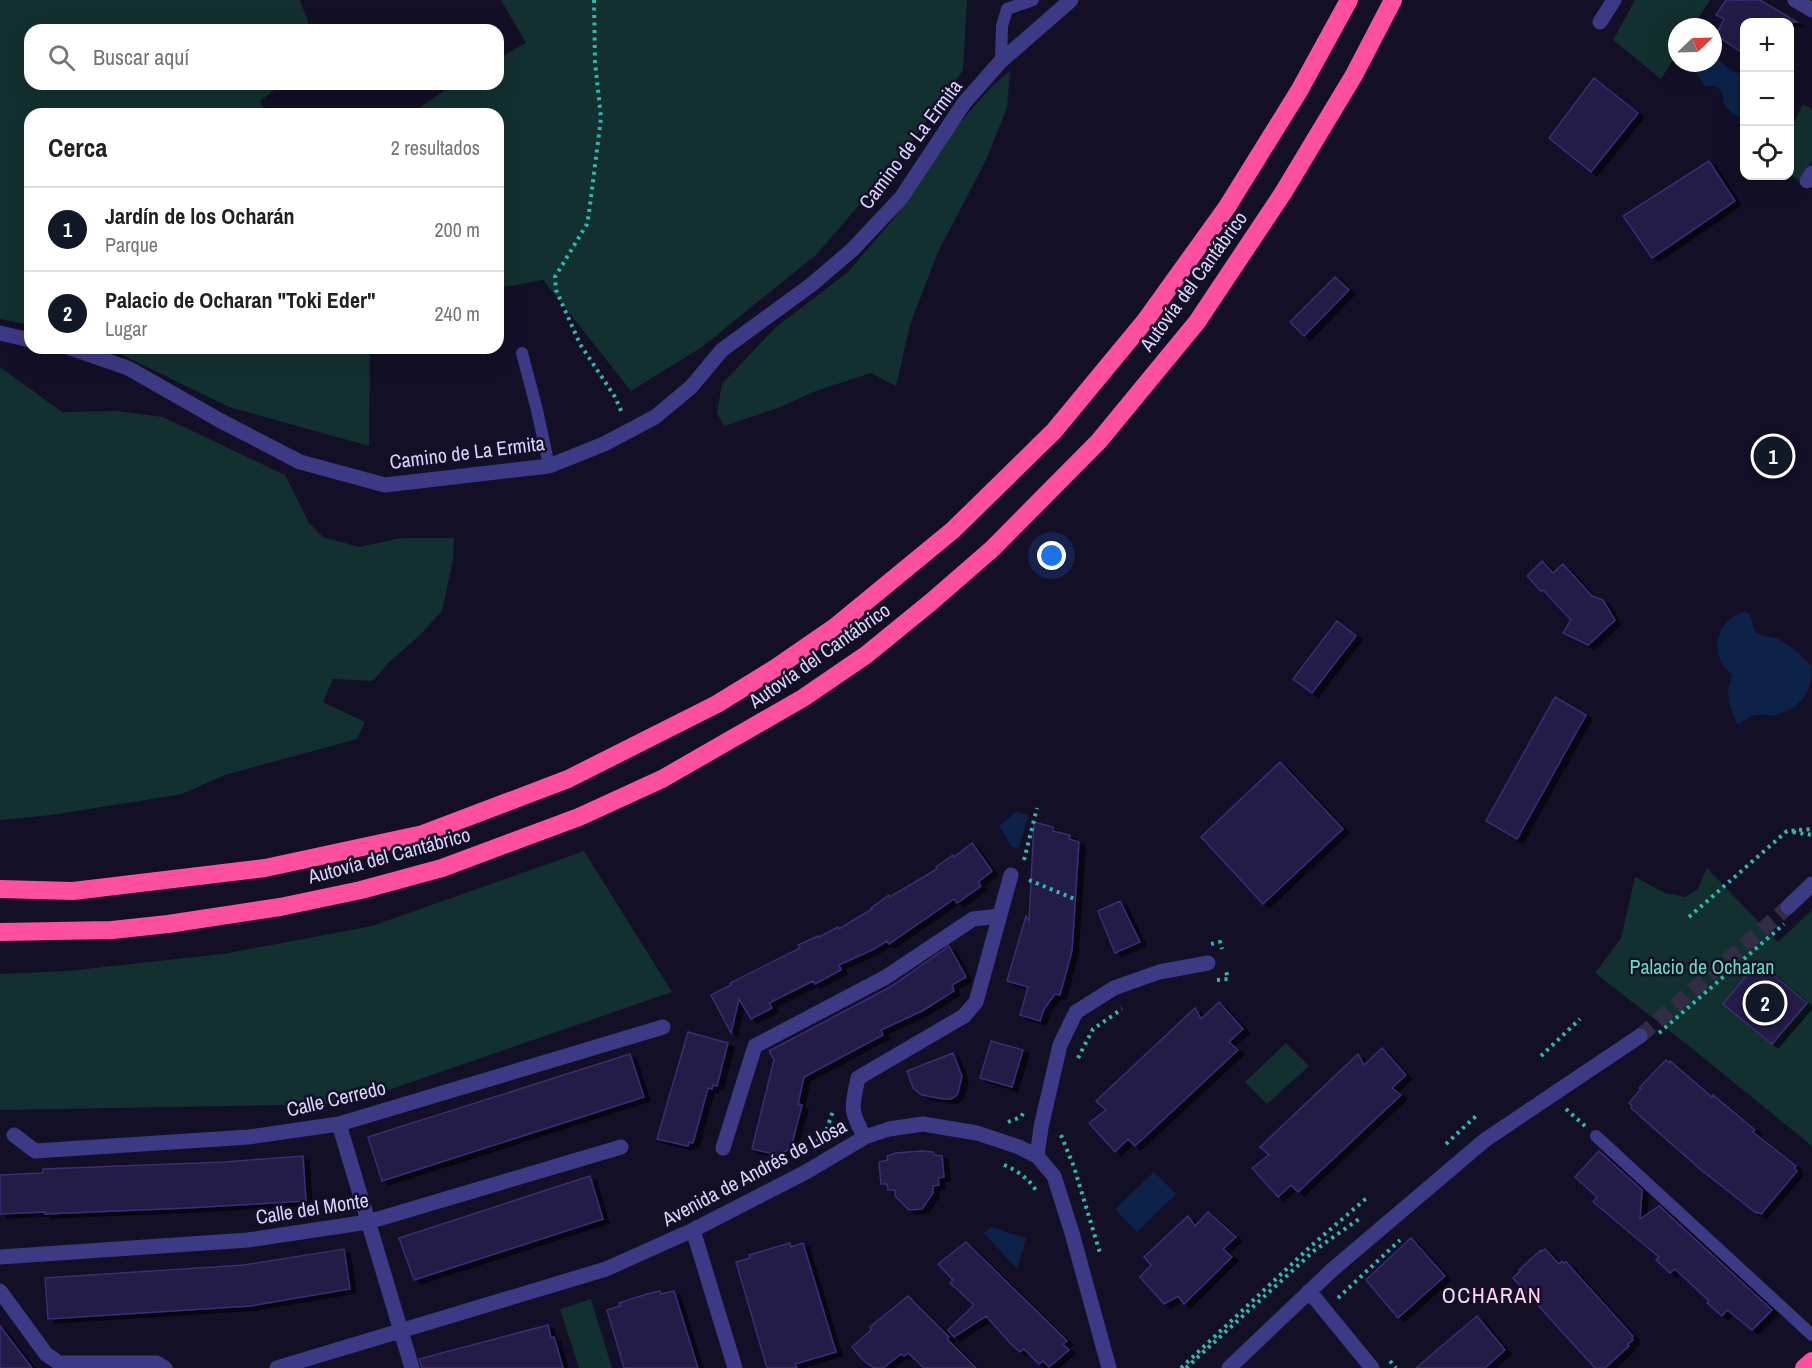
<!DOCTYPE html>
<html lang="es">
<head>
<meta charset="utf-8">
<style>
  :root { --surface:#fff; --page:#f6f6f6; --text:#202124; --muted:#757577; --line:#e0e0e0; --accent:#111827 }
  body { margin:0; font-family:"Archivo Narrow",sans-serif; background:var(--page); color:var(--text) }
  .controls { position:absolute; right:18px; top:18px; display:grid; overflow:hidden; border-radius:12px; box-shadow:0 6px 24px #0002 }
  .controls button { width:54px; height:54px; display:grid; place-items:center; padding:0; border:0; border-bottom:2px solid var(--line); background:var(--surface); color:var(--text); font:30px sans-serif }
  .compass { position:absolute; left:1668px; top:18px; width:54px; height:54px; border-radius:50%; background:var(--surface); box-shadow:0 6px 24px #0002; rotate:67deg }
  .you { position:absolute; left:1052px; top:556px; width:21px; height:21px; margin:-15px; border:4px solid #fff; border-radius:50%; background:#1a73e8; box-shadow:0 0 0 9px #1a73e833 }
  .badge { display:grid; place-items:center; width:39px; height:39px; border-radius:50%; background:var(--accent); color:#fff; font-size:20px; font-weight:700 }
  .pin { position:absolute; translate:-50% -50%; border:3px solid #fff; box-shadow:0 2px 6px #0006 }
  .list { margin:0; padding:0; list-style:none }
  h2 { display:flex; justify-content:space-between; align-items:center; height:78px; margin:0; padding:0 24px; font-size:26px }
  h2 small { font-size:20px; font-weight:400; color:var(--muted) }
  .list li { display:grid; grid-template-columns:39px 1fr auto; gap:18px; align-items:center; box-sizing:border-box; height:84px; padding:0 24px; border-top:2px solid var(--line) }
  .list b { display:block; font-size:22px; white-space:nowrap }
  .list p { margin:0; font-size:20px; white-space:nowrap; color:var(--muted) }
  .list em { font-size:20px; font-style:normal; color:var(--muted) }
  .icon { flex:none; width:33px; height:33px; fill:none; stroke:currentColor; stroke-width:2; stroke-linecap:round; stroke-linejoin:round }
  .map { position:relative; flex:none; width:1812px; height:1368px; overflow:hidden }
  .search { position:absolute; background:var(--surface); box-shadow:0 6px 24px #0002; left:24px; top:24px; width:480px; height:66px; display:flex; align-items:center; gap:15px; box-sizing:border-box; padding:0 21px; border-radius:18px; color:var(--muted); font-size:22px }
  .panel { position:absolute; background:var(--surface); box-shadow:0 6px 24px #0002; left:24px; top:108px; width:480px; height:246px; border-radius:18px }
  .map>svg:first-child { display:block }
  .green { fill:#12302f }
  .water { fill:#0c2248 }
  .building { fill:#241b47; stroke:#3b2d73; stroke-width:1.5; filter:url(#shadow) }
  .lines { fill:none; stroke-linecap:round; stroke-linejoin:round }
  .street-tunnel { stroke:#312d47; stroke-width:15; stroke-dasharray:15 8; stroke-linecap:butt }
  .path { stroke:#2fb8b0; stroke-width:4; stroke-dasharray:3 4.5; stroke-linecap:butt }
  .lane { stroke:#3d3a85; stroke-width:12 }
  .street { stroke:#3d3a85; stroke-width:15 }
  .highway { stroke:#ff4fa3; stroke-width:18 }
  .labels { text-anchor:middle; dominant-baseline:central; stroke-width:5; stroke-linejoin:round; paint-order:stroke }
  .street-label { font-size:20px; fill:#d9d4ff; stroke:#130f26 }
  .park-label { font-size:20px; fill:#5fe0c0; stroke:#130f26 }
  .quarter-label { font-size:22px; letter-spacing:1.5px; fill:#ffd6f0; stroke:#130f26 }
</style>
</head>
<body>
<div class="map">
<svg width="1812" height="1368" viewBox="0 0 1812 1368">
  <defs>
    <filter id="shadow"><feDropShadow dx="6" dy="4" stdDeviation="0" flood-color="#0009"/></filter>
  </defs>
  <rect width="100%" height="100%" fill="#130f26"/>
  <path class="green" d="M0,0H300L311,30H30V84H282L260,101L267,114H30V325L0,319Z
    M501,0H967L963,70L903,154L817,254L702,347L631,391L543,280L498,288V114H410L454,84H498V59L526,43Z
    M1635,0H1710L1693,27H1677V53L1661,79L1613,40Z
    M1010,71L1007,108L986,160L937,254L910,325L896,386L871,373L816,391L778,408L724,426L717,413L722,384L775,328L848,272L895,217L957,126L992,86Z
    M1803,104L1812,109V160L1801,181L1790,175V130Z
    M108,348H370L369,446L229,407Z
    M0,367L62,412L117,411L163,417L285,475L309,523L323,537L359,547L401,538H454L453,560L442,611L420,635L388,663L373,681L333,679L323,702L365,722L357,739L225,775L182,794L52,815L0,820Z
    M584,851L672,992L348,1104L0,1110V974L66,971L223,954L372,926Z
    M1707,868L1778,942L1812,910V1146L1689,1046L1595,973L1621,938L1635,877L1665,893L1685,897L1698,889Z
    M1286,1043L1309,1066L1267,1104L1245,1082Z
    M591,1299L612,1368H579L560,1309Z"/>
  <path class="water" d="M1713,54C1723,64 1730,72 1744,74V118C1734,116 1729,111 1723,103C1724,94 1722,91 1716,86H1705L1696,72V63H1713Z
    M1744,612L1750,614L1755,632C1763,637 1770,636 1778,639C1790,645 1802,656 1812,666C1812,693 1801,708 1776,715C1769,716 1763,714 1756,715C1750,716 1745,720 1739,724L1736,723L1730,705L1728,691L1732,675C1708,657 1715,620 1744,612Z
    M1016,812L1028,815L1019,848L1012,847L999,826Z
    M1154,1172L1176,1194L1137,1232L1115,1209Z
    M991,1227L1026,1238L1017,1269L984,1233Z"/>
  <path class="building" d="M1726,0H1760L1797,22H1744V54L1716,35L1724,19L1716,15Z
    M1594,78L1638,113L1591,172L1549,138Z
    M1709,161L1735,201L1652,258L1623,216Z
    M1335,277L1349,290L1304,336L1290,322Z
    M1542,561L1553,573L1563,564L1592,596L1603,600L1615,620L1588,645L1563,633L1571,620L1543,590L1541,591L1527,576Z
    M1337,621L1356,636L1312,693L1293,679Z
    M1555,697L1586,715L1517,839L1486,821Z
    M1280,762L1343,829L1263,904L1201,837Z
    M1034,822L1053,827V831L1070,835L1069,839L1079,842L1072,951L1060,995L1055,994L1044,1009L1040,1021L1020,1015L1028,987L1007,981L1026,916L1029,921Z
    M972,843L992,871L978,882L981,886L957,903L954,899L889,944L887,941L872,950L839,965L841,970L815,984L813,981L769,1003L772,1008L751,1019L739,999L731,1033L711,995L731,985L730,983L800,948L798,945L818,936L819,937L838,927L839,929L872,909L871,908L889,895L890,897L937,869L936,867L953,855L954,857Z
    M1120,901L1140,942L1115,953L1098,911Z
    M949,946L966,977L952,985L954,991L922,1011L881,1030L883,1035L804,1077L798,1104L802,1105L791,1148L779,1155L752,1149L774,1060L769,1051L890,987Z
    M1758,962L1807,1003L1772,1044L1723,1004Z
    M1219,1002L1243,1029L1229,1042L1238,1050L1135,1146L1128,1139L1115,1152L1089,1123L1106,1110L1096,1101L1195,1008L1201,1019Z
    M688,1032L728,1043L717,1086L713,1085L712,1089L708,1088L693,1143L689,1142L688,1146L657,1139Z
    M991,1041L1023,1050L1012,1087L980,1078Z
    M1382,1048L1406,1075L1392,1088L1401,1095L1298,1192L1291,1185L1278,1197L1252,1168L1269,1155L1260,1147L1358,1054L1364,1065Z
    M953,1053L962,1076L958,1093L956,1096L951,1099H944L922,1095L913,1088L907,1071Z
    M630,1054L644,1097L382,1181L368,1137Z
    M1666,1060L1669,1063L1670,1061L1712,1097L1713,1095L1755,1130L1753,1132L1796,1166L1794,1168L1797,1171L1761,1214L1757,1212L1756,1213L1700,1169L1631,1108L1632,1106L1629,1103L1641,1089L1639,1088Z
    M921,1151L933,1152L934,1155L942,1156L944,1177L938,1178L939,1185L933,1186V1193L922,1209L909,1210L895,1196V1190H888L887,1184H881L879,1162L888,1160L887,1156L896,1153Z
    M1599,1151L1642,1190L1640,1219L1659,1206L1772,1310L1752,1330L1727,1310L1722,1316L1707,1303L1709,1301L1675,1269L1670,1273L1656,1260L1659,1257L1593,1202L1597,1197L1575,1177Z
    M303,1156L306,1201L187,1208L45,1214V1212L0,1214V1175L43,1173V1169L225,1162Z
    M590,1176L603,1219L414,1280L399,1238Z
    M1208,1212L1236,1237L1223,1249L1232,1257L1184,1304L1178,1296L1164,1304L1140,1277L1151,1265L1144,1257L1188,1216L1195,1226Z
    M1411,1238L1445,1276L1398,1318L1366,1280Z
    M966,1242L1067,1341L1063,1344L1069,1350L1049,1367L1043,1361L1039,1364L1024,1349L1020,1352L1010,1343L986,1316L954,1337L948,1330L974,1305L950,1283L953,1280L938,1264Z
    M790,1243L791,1247L803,1243L836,1352L795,1364L797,1368H767L736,1262L750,1258L749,1255Z
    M344,1249L350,1289L250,1306L48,1319L45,1278L244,1265Z
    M1545,1249L1559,1264L1562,1261L1564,1263L1566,1262L1633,1336L1632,1338L1633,1340L1628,1344L1629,1346L1605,1368H1595L1513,1278L1520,1271L1519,1270L1541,1250L1542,1251Z
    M660,1291L661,1294L674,1291L698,1368H624L607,1310L620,1306L619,1303L647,1294Z
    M908,1296L949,1337L947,1339L976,1368H924L908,1353L904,1356L901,1354L883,1368H874L863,1360L852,1347L871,1330L870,1327Z
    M1477,1316L1505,1350L1485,1368H1416Z
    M548,1325L551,1338L554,1337L563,1368H422L419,1359Z
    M0,1326L32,1368H0Z"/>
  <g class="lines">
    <path class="street-tunnel" d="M1640,1036L1788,907"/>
    <path class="path" d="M594,0L595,62L601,118L589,213L587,224L555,277L556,290L580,344L615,397L622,413
      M1793,832L1812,835
      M1024,860L1037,808
      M1029,880L1077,900
      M1689,917L1787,831L1812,829
      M1211,944L1220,942L1222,949
      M1217,980L1228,979L1226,971
      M1659,1033L1784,924
      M1541,1056L1580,1019
      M1078,1058L1093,1029L1122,1009
      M1566,1109L1585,1126
      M1008,1122L1021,1117L1024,1112
      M1061,1135L1074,1167L1100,1253
      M817,1141L825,1134L833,1111
      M1446,1144L1476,1116
      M1004,1165C1017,1170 1030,1180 1037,1192
      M1338,1298L1400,1240
      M1390,1361L1396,1368
      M1181,1368L1311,1246L1369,1196
      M1186,1368L1315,1250L1359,1219"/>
    <path class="lane" d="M1001,61L1002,26L1007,9L1033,0
      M522,353L537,410L549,466
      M1596,1136L1812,1335"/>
    <path class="street" d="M1795,0L1812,10
      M1600,22L1614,0
      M1807,181L1812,173
      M0,333L30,340
      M70,348L128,368L221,421L300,462L385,485L549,466L604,444L655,417L691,387L722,350L811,285L852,250L901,198L964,103L1001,61L1071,0
      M1788,907L1812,884
      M339,1124L412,1368
      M14,1135L35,1151L249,1137L339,1124L663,1027
      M865,1137C849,1111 852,1106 858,1078L964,1016L976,1002L1011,875
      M723,1148L755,1046L886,977L973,919L999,916
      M1037,1156L1041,1127L1060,1045L1076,1012L1114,988L1159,972L1208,963
      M693,1230L735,1368
      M0,1257L248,1240L368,1222L621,1147
      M0,1291L46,1354L59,1363H157L165,1368
      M1309,1291L1372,1368
      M277,1368L606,1269L693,1230L806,1172L865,1137L889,1129L923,1124L977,1133L1019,1147L1037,1156L1054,1176L1072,1233L1109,1368
      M1229,1368L1332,1270L1485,1140L1640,1036"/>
    <path class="highway" d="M0,889L73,891L265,868L423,834L568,779L717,704L777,667L835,627L953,530L1054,431L1145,321L1227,207L1299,91L1349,0
      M0,932L112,930L168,924L280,907L361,890L442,868L579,817L662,779L803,698L866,655L931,602L992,549L1099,441L1197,322L1283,193L1354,75L1393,0
      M1804,1368L1812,1361"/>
  </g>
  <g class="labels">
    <g class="street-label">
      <text transform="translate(910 144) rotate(-53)">Camino de La Ermita</text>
      <text transform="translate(1193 281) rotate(-54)">Autovía del Cantábrico</text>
      <text transform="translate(467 452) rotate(-7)">Camino de La Ermita</text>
      <text transform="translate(819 655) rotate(-35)">Autovía del Cantábrico</text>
      <text transform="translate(389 855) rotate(-15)">Autovía del Cantábrico</text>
      <text transform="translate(336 1098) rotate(-13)">Calle Cerredo</text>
      <text transform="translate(754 1172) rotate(-28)">Avenida de Andrés de Llosa</text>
      <text transform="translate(312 1208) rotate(-9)">Calle del Monte</text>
    </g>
    <g class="park-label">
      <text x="1702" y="966">Palacio de Ocharan</text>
    </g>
    <g class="quarter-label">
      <text x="1492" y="1295">OCHARAN</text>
    </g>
  </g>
</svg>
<div class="controls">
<button>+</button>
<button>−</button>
<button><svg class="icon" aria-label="locate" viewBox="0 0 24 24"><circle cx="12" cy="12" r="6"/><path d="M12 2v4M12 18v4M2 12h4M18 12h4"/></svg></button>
</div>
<svg class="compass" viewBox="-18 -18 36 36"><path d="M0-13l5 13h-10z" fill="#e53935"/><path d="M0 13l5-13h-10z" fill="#757577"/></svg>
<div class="you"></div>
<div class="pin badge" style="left:1773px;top:456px">1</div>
<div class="pin badge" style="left:1765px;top:1003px">2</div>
<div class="search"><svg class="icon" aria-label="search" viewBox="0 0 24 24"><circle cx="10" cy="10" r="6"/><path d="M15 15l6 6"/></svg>Buscar aquí</div>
<section class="panel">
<h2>Cerca<small>2 resultados</small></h2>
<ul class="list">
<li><span class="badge">1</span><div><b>Jardín de los Ocharán</b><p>Parque</p></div><em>200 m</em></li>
<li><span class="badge">2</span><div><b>Palacio de Ocharan &quot;Toki Eder&quot;</b><p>Lugar</p></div><em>240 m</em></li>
</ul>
</section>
</div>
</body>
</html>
